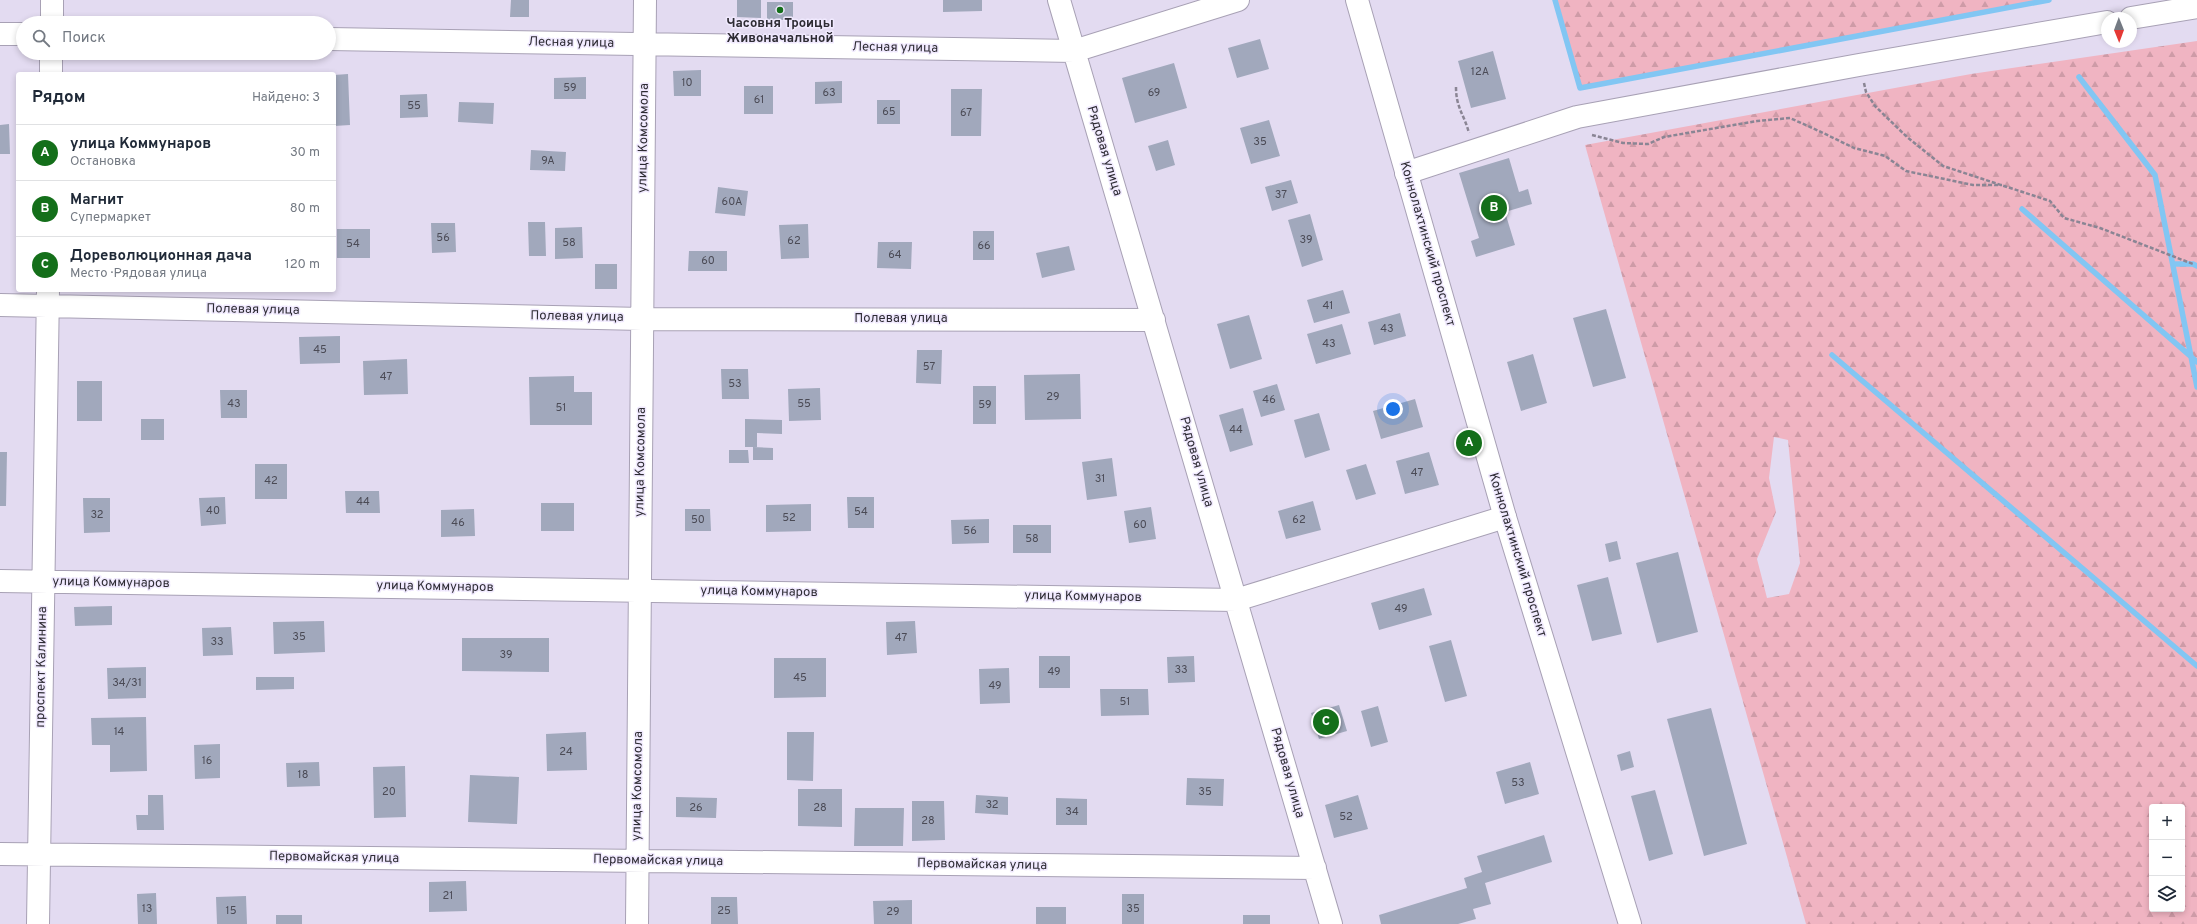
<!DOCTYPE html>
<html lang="ru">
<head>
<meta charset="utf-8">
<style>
  :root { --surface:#fff; --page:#f6f6f7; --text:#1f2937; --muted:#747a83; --line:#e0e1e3; --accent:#146f1a }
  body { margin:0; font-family:Overpass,sans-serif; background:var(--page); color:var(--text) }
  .controls { position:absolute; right:12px; bottom:12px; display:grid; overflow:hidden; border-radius:4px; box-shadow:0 2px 6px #0003 }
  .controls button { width:36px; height:36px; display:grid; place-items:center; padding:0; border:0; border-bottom:1px solid var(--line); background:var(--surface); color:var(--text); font:20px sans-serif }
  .compass { position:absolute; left:2101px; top:12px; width:36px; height:36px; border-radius:50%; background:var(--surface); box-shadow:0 2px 6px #0003; rotate:179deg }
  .you { position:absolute; left:1393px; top:409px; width:14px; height:14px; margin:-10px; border:3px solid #fff; border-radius:50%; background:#1a73e8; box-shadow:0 0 0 6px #1a73e833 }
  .badge { display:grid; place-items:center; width:26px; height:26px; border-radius:50%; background:var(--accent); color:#fff; font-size:13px; font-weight:700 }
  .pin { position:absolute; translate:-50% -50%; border:2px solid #fff; box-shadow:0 1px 4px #0006 }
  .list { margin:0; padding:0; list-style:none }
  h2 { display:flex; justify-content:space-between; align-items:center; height:52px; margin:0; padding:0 16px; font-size:17px }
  h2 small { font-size:13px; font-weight:400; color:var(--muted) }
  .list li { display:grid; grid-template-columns:26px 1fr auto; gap:12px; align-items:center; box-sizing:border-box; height:56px; padding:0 16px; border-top:1px solid var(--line) }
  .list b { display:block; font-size:15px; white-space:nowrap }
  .list p { margin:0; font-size:13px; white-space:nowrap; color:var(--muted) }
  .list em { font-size:13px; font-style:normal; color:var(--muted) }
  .icon { flex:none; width:22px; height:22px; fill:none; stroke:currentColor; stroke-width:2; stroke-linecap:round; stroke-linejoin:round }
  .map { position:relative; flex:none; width:2197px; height:924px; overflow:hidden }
  .search { position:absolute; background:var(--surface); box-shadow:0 2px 6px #0003; left:16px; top:16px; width:320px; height:44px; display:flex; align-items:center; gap:10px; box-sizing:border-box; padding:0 14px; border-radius:22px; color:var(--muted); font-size:15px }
  .panel { position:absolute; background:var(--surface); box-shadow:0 2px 6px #0003; left:16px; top:72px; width:320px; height:220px; border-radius:4px }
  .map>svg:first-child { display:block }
  .forest { fill:url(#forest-firs); fill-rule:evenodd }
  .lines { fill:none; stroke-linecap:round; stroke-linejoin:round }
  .stream { stroke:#82c6f3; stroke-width:5.5 }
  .building { fill:#a1a8bc }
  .minor-casing { stroke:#a8a1b5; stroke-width:24 }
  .major-casing { stroke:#a8a1b5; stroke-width:24 }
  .path { stroke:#8a8594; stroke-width:2.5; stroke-dasharray:4 2; stroke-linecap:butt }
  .minor { stroke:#fff; stroke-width:22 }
  .major { stroke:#fff; stroke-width:22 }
  .poi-dot { fill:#146f1a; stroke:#f0e9fe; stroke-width:1.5 }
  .labels { text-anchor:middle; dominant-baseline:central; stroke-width:3; stroke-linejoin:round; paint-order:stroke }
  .number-label { font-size:11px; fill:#4b4b56 }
  .poi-label { font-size:13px; font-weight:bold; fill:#2e2c34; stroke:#f0e9fe }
  .street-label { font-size:13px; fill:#2e2c34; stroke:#f0e9fe }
</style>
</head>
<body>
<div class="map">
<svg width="2197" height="924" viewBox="0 0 2197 924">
  <defs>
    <pattern id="forest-firs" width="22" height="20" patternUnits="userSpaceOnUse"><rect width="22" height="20" fill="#f0b4c2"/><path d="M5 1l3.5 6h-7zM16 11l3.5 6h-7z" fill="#ce9ba7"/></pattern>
  </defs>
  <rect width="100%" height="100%" fill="#e3dbf1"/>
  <path class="forest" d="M1555,0H2049L1580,88Z
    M2197,41V924H1806L1585,145L1971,74ZM1774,437L1788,440L1800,563L1789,594L1767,598L1757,559L1776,512L1769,478ZM2152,807H2182V909H2152Z"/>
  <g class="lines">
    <path class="stream" d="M1555,0L1580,88L2049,0
      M2079,77L2155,175L2197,387
      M2022,209L2197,362
      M2173,264H2193L2197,266
      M1832,355L2197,666"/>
  </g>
  <path class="building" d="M511,0H529V17H510Z
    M737,0H761V18L737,17Z
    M943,0H982V11L943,12Z
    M767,2H793V20H767Z
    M1260,39L1269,69L1237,78L1228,48Z
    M1493,51L1506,99L1471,108L1458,61Z
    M1174,63L1187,108L1135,123L1122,78Z
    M701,70V96H674L673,71Z
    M348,74L350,125L334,126V75Z
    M586,77V99H554V78Z
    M842,81V103L815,104V82Z
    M744,86H773V114H744Z
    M951,89H982L981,136H951Z
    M427,94L428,117L400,118V95Z
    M877,100H900V124H877Z
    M459,102L494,103L493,124L458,122Z
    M1269,120L1280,156L1251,164L1240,128Z
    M9,124L10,154H0V125Z
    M1168,140L1175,165L1156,171L1148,146Z
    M531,150L566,152L565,171L530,170Z
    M1509,158L1519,192L1528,189L1532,204L1505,212L1515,245L1476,257L1471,241L1479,238L1459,173Z
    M1291,180L1298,203L1272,211L1265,187Z
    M718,187L748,191L745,216L715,213Z
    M1310,214L1323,260L1302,267L1288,220Z
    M528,222H545L546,256H529Z
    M431,223H455L456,252L432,253Z
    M808,224L809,258L781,259L779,225Z
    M582,227L583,258L555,259V228Z
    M337,229H370V258H337Z
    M973,231H994V260H973Z
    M878,242H912L911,269L877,268Z
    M1069,246L1075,270L1042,278L1036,253Z
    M689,251H727V271H688Z
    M595,264H617V289H595Z
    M1343,290L1350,313L1314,323L1307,300Z
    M1606,309L1626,378L1593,387L1573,318Z
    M1400,313L1406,336L1374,345L1368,322Z
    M1249,315L1262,359L1230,369L1217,324Z
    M1342,324L1351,354L1316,364L1307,334Z
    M340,336V363L300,364L299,337Z
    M917,350H942L941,384L916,383Z
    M1533,354L1547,403L1521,411L1507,362Z
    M407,359L408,394L364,395L363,361Z
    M721,369H748L749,399H722Z
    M1080,374L1081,419L1025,420L1024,375Z
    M574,376V392H592V425H530L529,377Z
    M77,381H102V421H77Z
    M1277,384L1285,410L1261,417L1253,391Z
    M973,386H996V424H973Z
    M820,388L821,420L789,421L788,389Z
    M220,390H247V418H221Z
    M1415,399L1423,427L1381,439L1373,411Z
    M1243,408L1253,445L1230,452L1219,415Z
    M1319,413L1330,450L1305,458L1294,420Z
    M141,419H164V440H141Z
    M745,419L782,420V434L757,433V447H745Z
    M753,447L773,448V460H753Z
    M729,450H748L749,463H729Z
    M0,452H7L6,506H0Z
    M1429,452L1439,485L1405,494L1396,461Z
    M1112,458L1117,496L1087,500L1082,462Z
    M255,464H287V499H255Z
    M1366,464L1376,494L1356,500L1346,470Z
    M345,491H379L380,513H346Z
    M225,497L226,524L201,526L199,498Z
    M847,497H874V528H848Z
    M83,498H110V532L84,533Z
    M1313,501L1321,530L1286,539L1278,511Z
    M541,503H574V531H541Z
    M811,504V531L766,532V505Z
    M1151,507L1156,539L1129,543L1124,511Z
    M474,509L475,536L441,537V510Z
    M685,509H710L711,531H685Z
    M989,519V543L952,544L951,520Z
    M1013,525H1051V553H1013Z
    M1617,541L1621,559L1609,562L1605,544Z
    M1678,552L1698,632L1657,643L1636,563Z
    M1608,577L1622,634L1592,641L1577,585Z
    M1424,588L1432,615L1379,630L1371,603Z
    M112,606V625L75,626L74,607Z
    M324,621L325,652L274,654L273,622Z
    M915,621L917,653L887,655L886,622Z
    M231,627L233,655L203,656L202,628Z
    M462,638H549V672L462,671Z
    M1451,640L1467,696L1445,702L1429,646Z
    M1039,656H1070V688H1039Z
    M1194,656L1195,682L1168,683L1167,657Z
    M774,658H826V697L774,698Z
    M146,667V698L108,699L107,668Z
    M1009,668L1010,703L980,704L979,669Z
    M256,677H294V689L256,690Z
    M1100,689H1148L1149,715L1101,716Z
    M1339,705L1347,731L1319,739L1311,713Z
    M1378,706L1388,742L1371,747L1361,711Z
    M1711,708L1747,844L1704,856L1667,719Z
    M146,717L147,771L110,772V745H92L91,718Z
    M586,732L587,770L547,771L546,734Z
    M787,732H814L813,781L787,780Z
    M220,744V778L195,779L194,745Z
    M1630,751L1634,767L1621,771L1617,755Z
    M319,762L320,786L287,787L286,763Z
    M1530,762L1539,794L1505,804L1496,772Z
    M405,766L406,817L374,818L373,767Z
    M470,775L519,777L517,824L468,822Z
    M1187,778L1224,779L1223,806L1186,805Z
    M798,789H842V827L798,826Z
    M1655,790L1673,854L1649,861L1631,796Z
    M148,795H163L164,830H137L136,815H148Z
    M976,795L1008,797V815L975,813Z
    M1358,795L1368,829L1334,838L1325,805Z
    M676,797L717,798L716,818L676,817Z
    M1056,798L1087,799V825H1056Z
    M912,801H944L945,840L912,841Z
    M855,808H904L903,846H854Z
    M1544,835L1552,862L1485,883L1491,904L1473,909L1476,919L1458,924H1381L1379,915L1467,888L1464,878L1482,872L1477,856Z
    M466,881L467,911L429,912V882Z
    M156,893L157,924H138L137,894Z
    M1122,894H1144V924H1122Z
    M246,896L247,924H217L216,897Z
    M711,897H737L738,924H711Z
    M912,900V924H874L873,901Z
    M1036,907H1066V924H1036Z
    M276,915H302V924H276Z
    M1243,915H1270V924H1243Z"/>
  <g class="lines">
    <g class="minor-casing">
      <path id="minor" d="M1059,0L1331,924
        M2131,18L2197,7
        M52,23V0
        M0,34H23
        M329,39L1074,51L1238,0
        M51,74V53
        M1406,173L1577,117L1859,65L2107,22
        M0,305L642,319L1154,320
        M0,581L1236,600L1505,517
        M0,854L1315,868
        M38,924L48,290
        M637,924L645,0"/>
    </g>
    <g class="major-casing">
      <path id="major" d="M1357,0L1505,517L1630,924"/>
    </g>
    <path class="path" d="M1864,83L1866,92L1875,106L1907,137L1943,166L2050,201L2064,218L2100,228L2193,264
      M1456,87C1456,108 1464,114 1469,133
      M1592,135L1623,143L1648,144L1664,137L1757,121L1790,118L1819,131L1854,148L1885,156L1906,171L1973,185H2002"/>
    <use href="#minor" class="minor"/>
    <use href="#major" class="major"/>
  </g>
  <circle class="poi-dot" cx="780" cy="10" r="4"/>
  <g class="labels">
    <g class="number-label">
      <text x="1480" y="72">12А</text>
      <text x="687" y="83">10</text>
      <text x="570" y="88">59</text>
      <text x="829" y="93">63</text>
      <text x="1154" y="93">69</text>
      <text x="759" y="100">61</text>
      <text x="414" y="106">55</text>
      <text x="889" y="112">65</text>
      <text x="966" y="113">67</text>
      <text x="1260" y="142">35</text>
      <text x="548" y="161">9А</text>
      <text x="1281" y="195">37</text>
      <text x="732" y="202">60А</text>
      <text x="443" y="238">56</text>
      <text x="1306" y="240">39</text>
      <text x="794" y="241">62</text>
      <text x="569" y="243">58</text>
      <text x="353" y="244">54</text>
      <text x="984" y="246">66</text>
      <text x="895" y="255">64</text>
      <text x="708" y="261">60</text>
      <text x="1328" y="306">41</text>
      <text x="1387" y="329">43</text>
      <text x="1329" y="344">43</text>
      <text x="320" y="350">45</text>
      <text x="929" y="367">57</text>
      <text x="386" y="377">47</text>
      <text x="735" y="384">53</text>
      <text x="1053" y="397">29</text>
      <text x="1269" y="400">46</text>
      <text x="234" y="404">43</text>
      <text x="804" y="404">55</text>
      <text x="985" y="405">59</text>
      <text x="561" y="408">51</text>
      <text x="1236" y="430">44</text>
      <text x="1417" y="473">47</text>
      <text x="1100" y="479">31</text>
      <text x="271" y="481">42</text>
      <text x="363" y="502">44</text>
      <text x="213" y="511">40</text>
      <text x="861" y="512">54</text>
      <text x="97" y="515">32</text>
      <text x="789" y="518">52</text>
      <text x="698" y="520">50</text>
      <text x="1299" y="520">62</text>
      <text x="458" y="523">46</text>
      <text x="1140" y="525">60</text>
      <text x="970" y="531">56</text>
      <text x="1032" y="539">58</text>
      <text x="1401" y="609">49</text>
      <text x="299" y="637">35</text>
      <text x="901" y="638">47</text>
      <text x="217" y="642">33</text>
      <text x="506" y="655">39</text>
      <text x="1181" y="670">33</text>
      <text x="1054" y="672">49</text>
      <text x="800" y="678">45</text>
      <text x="127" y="683">34/31</text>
      <text x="995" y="686">49</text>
      <text x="1125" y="702">51</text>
      <text x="119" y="732">14</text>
      <text x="566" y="752">24</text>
      <text x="207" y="761">16</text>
      <text x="303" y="775">18</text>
      <text x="1518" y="783">53</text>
      <text x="389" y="792">20</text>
      <text x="1205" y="792">35</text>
      <text x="992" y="805">32</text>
      <text x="696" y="808">26</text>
      <text x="820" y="808">28</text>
      <text x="1072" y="812">34</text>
      <text x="1346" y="817">52</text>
      <text x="928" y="821">28</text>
      <text x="448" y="896">21</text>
      <text x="147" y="909">13</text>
      <text x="1133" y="909">35</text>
      <text x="231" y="911">15</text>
      <text x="724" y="911">25</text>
      <text x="893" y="912">29</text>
    </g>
    <g class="poi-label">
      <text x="780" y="24">Часовня Троицы<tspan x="780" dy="15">Живоначальной</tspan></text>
    </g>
    <g class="street-label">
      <text transform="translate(571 43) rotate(1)">Лесная улица</text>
      <text transform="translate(895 48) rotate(1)">Лесная улица</text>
      <text transform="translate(644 138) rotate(-89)">улица Комсомола</text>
      <text transform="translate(1104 151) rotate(73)">Рядовая улица</text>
      <text transform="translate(1427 244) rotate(74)">Коннолахтинский проспект</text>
      <text transform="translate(253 310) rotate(1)">Полевая улица</text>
      <text transform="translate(577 317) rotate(1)">Полевая улица</text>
      <text x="901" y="319">Полевая улица</text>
      <text transform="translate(641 462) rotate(-89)">улица Комсомола</text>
      <text transform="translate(1196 462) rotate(74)">Рядовая улица</text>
      <text transform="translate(1517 555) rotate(73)">Коннолахтинский проспект</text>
      <text transform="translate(111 583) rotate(1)">улица Коммунаров</text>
      <text transform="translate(435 587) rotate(1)">улица Коммунаров</text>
      <text transform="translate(759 592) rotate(1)">улица Коммунаров</text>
      <text transform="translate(1083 597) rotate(1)">улица Коммунаров</text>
      <text transform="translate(42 667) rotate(-89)">проспект Калинина</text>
      <text transform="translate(1287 773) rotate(74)">Рядовая улица</text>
      <text transform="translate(638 786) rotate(-89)">улица Комсомола</text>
      <text transform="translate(334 858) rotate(1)">Первомайская улица</text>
      <text transform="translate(658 861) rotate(1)">Первомайская улица</text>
      <text transform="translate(982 865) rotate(1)">Первомайская улица</text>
    </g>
  </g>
</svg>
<div class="controls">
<button>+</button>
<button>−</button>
<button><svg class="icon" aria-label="layers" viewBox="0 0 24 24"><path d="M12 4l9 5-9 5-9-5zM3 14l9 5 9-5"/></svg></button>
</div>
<svg class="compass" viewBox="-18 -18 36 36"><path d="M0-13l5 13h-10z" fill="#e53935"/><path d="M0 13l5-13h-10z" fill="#747a83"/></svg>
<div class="you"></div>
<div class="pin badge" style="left:1469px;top:443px">A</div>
<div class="pin badge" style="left:1494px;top:208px">B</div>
<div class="pin badge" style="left:1326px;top:722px">C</div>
<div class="search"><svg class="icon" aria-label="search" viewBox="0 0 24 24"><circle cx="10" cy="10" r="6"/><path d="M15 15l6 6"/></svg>Поиск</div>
<section class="panel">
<h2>Рядом<small>Найдено: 3</small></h2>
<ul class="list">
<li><span class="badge">A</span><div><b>улица Коммунаров</b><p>Остановка</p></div><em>30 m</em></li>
<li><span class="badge">B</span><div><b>Магнит</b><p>Супермаркет</p></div><em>80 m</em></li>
<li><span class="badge">C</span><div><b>Дореволюционная дача</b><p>Место · Рядовая улица</p></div><em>120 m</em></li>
</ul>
</section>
</div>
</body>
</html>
